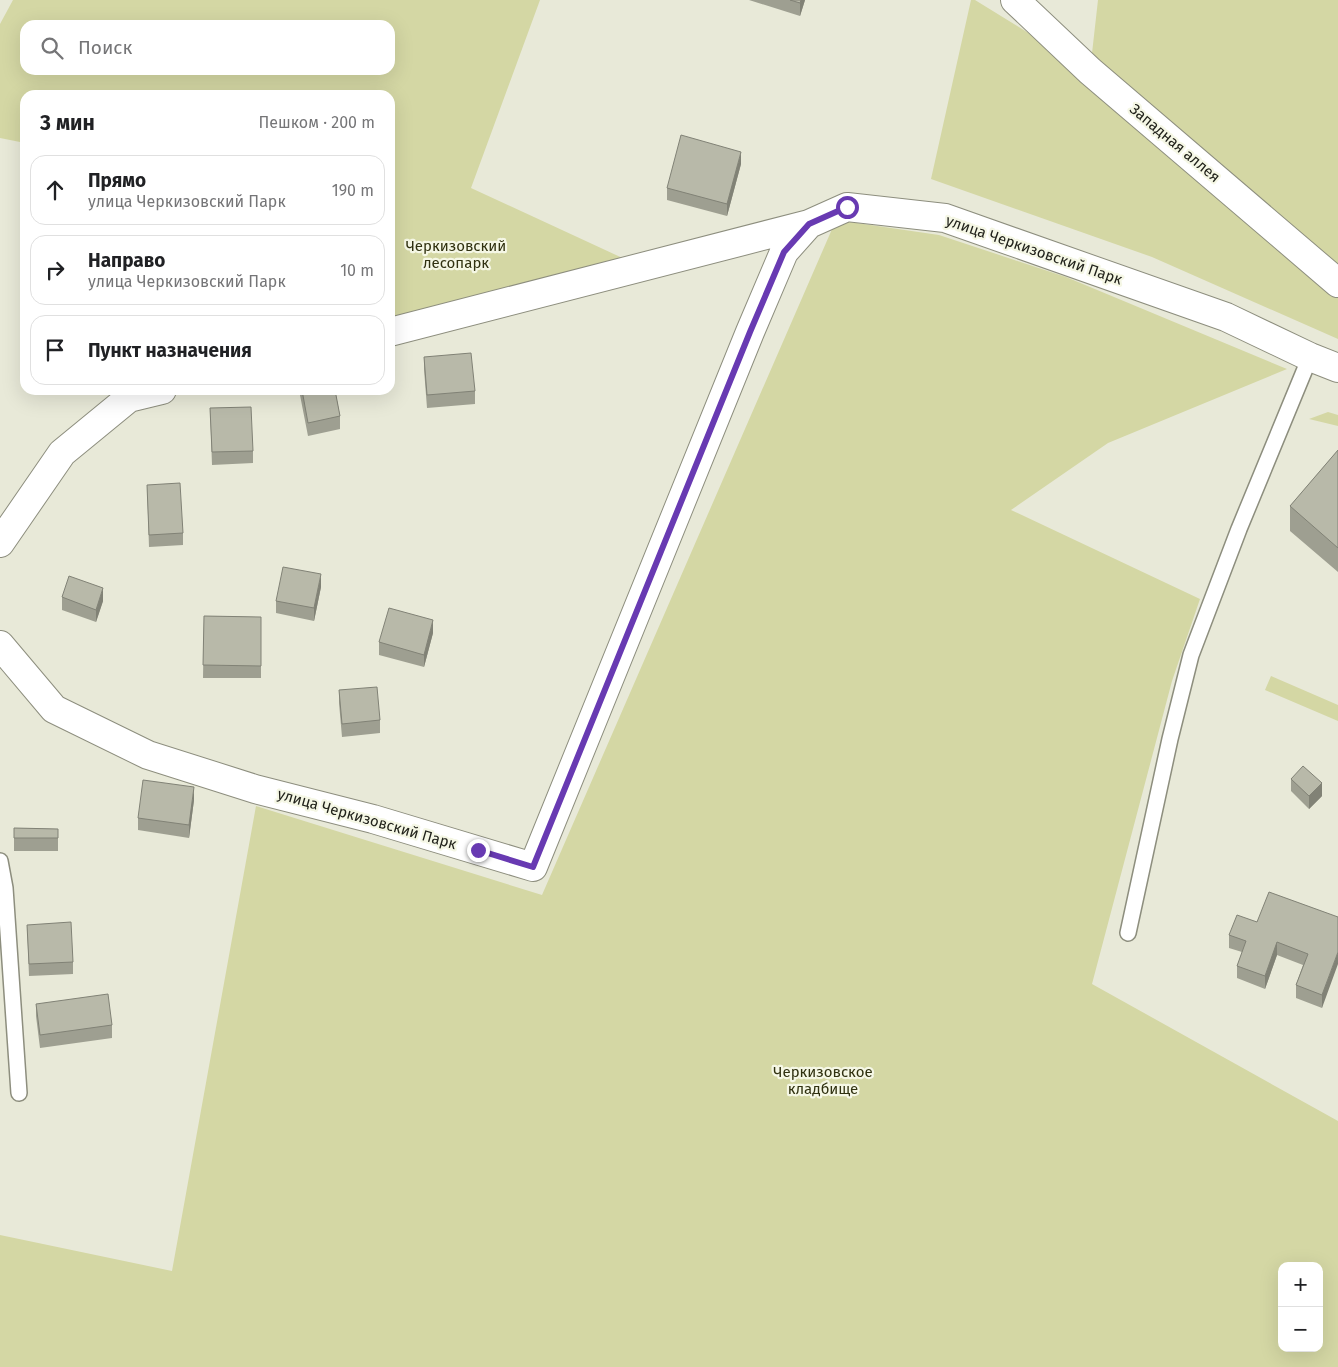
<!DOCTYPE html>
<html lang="ru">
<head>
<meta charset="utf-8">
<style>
  :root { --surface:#fff; --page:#f6f6f6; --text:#202124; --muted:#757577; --line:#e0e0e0 }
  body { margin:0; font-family:"Fira Sans",sans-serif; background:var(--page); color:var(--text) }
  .controls { position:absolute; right:15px; bottom:15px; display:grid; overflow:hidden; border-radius:10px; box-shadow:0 5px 20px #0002 }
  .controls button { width:45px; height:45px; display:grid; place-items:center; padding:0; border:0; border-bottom:1px solid var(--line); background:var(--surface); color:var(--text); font:25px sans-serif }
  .stop { position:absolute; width:15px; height:15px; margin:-11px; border:4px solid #683ab2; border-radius:50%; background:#fff }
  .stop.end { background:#683ab2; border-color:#fff; box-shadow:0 1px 5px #0008 }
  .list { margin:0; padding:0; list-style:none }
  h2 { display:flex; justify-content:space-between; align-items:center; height:65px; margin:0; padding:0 20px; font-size:21px }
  h2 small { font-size:16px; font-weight:400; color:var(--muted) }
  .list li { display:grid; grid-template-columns:32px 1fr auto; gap:15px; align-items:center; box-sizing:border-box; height:70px; margin:0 10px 10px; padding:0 10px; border:1px solid var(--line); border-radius:15px }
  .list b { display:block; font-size:19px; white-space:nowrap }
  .list p { margin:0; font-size:16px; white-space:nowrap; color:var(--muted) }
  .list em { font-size:16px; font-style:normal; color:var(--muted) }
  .icon { flex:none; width:28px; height:28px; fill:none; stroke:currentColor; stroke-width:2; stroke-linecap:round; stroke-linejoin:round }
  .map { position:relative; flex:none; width:1338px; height:1367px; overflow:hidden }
  .search { position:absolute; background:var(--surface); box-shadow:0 5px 20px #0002; left:20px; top:20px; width:375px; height:55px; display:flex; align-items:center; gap:12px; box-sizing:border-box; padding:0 18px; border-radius:15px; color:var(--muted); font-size:19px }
  .panel { position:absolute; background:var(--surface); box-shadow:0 5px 20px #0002; left:20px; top:90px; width:375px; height:305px; border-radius:15px }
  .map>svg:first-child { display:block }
  .green { fill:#d4d7a4; fill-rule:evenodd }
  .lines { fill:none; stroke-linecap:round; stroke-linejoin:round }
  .lane-casing { stroke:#8d8e7e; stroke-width:18 }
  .street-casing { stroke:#8d8e7e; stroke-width:30 }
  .lane { stroke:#fff; stroke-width:15 }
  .street { stroke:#fff; stroke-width:28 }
  .wall { fill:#9e9f91 }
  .shaded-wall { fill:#818276 }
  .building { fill:#b8b9a9; stroke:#818276 }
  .route { stroke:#683ab2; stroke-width:6 }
  .labels { text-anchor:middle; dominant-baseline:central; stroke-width:4.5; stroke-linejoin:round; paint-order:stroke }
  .street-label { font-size:15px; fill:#21221b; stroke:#f5f7e5 }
  .park-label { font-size:15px; fill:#303110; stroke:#f5f7e5 }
</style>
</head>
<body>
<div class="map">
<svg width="1338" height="1367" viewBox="0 0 1338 1367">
  <rect width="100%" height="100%" fill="#e8e9d8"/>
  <path class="green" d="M13,0H540L471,188L655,273L390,336V95H25V143L0,138V24ZM25,25H390V70H25Z
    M971,0H975L1090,71L1098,0H1338V339L1152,257L931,179Z
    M836,220L939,235L1066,277L1287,369L1108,443L1011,510L1200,599L1172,681L1092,984L1338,1121V1367H0V1235L172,1271L256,806L542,895ZM1282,1266H1319V1348H1282Z
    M1328,412L1338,415V426L1309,419Z
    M1271,676L1338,705V721L1265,690Z"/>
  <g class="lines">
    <g class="lane-casing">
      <path id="lane" d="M0,861L5,888L19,1093
        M1128,933L1170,739L1191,655L1239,529L1310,357"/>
    </g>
    <g class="street-casing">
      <path id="street" d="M1015,0L1090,71L1338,283
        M390,332L809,224
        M0,543L62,453L129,398L162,390
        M0,645L54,709L148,755L255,789L373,819L533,867L750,332L784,252L809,224L847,207L945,218L1226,317L1310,357L1338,368"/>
    </g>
    <use href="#lane" class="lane"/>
    <use href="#street" class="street"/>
  </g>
  <path class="wall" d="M749,0H805L800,16Z
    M741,164L727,216L667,200V188Z
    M424,357L475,391V404L427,408L424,369Z
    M299,390H335L340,416V429L308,436Z
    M210,408L253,451V463L212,465Z
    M1338,450V572L1290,531V506Z
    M147,485L183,533V545L149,547Z
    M321,587L314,621L276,613V601Z
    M62,597L103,601L96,622L62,610Z
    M204,616L261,617V678H203Z
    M433,633L424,667L379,655V642Z
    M339,690L380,720V733L342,737L339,703Z
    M1291,779L1322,796L1309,809L1291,791Z
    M194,800L189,838L138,830V818Z
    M14,828L58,829V851H14Z
    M1338,917L1322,1008L1296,998V985L1303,965L1277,955L1265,989L1237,978V966L1242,952L1229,948V935L1257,922Z
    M27,925L73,962V974L29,976Z
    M36,1004L112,1025V1038L40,1048L36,1016Z"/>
  <path class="shaded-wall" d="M801,0H805L800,16V3Z
    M741,152V164L727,216V204Z
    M321,574V587L314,621V608Z
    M103,588V601L96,622V610Z
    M433,620V633L424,667V655Z
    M1322,783V796L1309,809V796Z
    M194,787V800L189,838V825Z
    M1277,942V955L1265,989V976Z
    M1338,952V964L1322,1008V995Z"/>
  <path class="building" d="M790,0H801L800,3Z
    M681,135L741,152L727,204L667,188Z
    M471,353L475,391L427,395L424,357Z
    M302,390H335L340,416L308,423Z
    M251,407L253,451L212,452L210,408Z
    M1338,450V548L1290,506Z
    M180,483L183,533L149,535L147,485Z
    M283,567L321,574L314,608L276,601Z
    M69,576L103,588L96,610L62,597Z
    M389,608L433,620L424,655L379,642Z
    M204,616L261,617V666L203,665Z
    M377,687L380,720L342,724L339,690Z
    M1303,766L1322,783L1309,796L1291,779Z
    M143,780L194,787L189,825L138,818Z
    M14,828L58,829V838H14Z
    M1269,892L1338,917V952L1322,995L1296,985L1308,954L1277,942L1265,976L1237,966L1246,941L1229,935L1237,915L1257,922Z
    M71,922L73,962L29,964L27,925Z
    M108,994L112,1025L40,1035L36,1004Z"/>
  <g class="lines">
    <path class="route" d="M478,850L533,867L750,332L784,252L809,224L847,207"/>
  </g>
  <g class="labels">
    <g class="street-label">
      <text transform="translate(1175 143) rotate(40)">Западная аллея</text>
      <text transform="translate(1034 250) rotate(19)">улица Черкизовский Парк</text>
      <text transform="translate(367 819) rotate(16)">улица Черкизовский Парк</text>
    </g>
    <g class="park-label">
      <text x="456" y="246">Черкизовский<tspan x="456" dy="17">лесопарк</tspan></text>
      <text x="823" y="1072">Черкизовское<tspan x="823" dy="17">кладбище</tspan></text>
    </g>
  </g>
</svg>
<div class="controls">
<button>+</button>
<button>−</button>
</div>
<div class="stop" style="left:847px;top:207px"></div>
<div class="stop end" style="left:478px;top:850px"></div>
<div class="search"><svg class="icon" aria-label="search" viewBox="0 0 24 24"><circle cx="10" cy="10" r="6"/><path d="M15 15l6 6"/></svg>Поиск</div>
<section class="panel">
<h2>3 мин<small>Пешком · 200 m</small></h2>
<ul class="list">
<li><svg class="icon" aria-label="ahead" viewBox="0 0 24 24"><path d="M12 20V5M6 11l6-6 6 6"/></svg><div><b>Прямо</b><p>улица Черкизовский Парк</p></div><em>190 m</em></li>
<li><svg class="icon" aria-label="right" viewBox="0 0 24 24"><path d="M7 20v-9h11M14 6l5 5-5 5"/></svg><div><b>Направо</b><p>улица Черкизовский Парк</p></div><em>10 m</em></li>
<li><svg class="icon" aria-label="arrive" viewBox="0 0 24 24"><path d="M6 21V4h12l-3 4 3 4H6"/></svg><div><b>Пункт назначения</b></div></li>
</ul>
</section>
</div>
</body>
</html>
